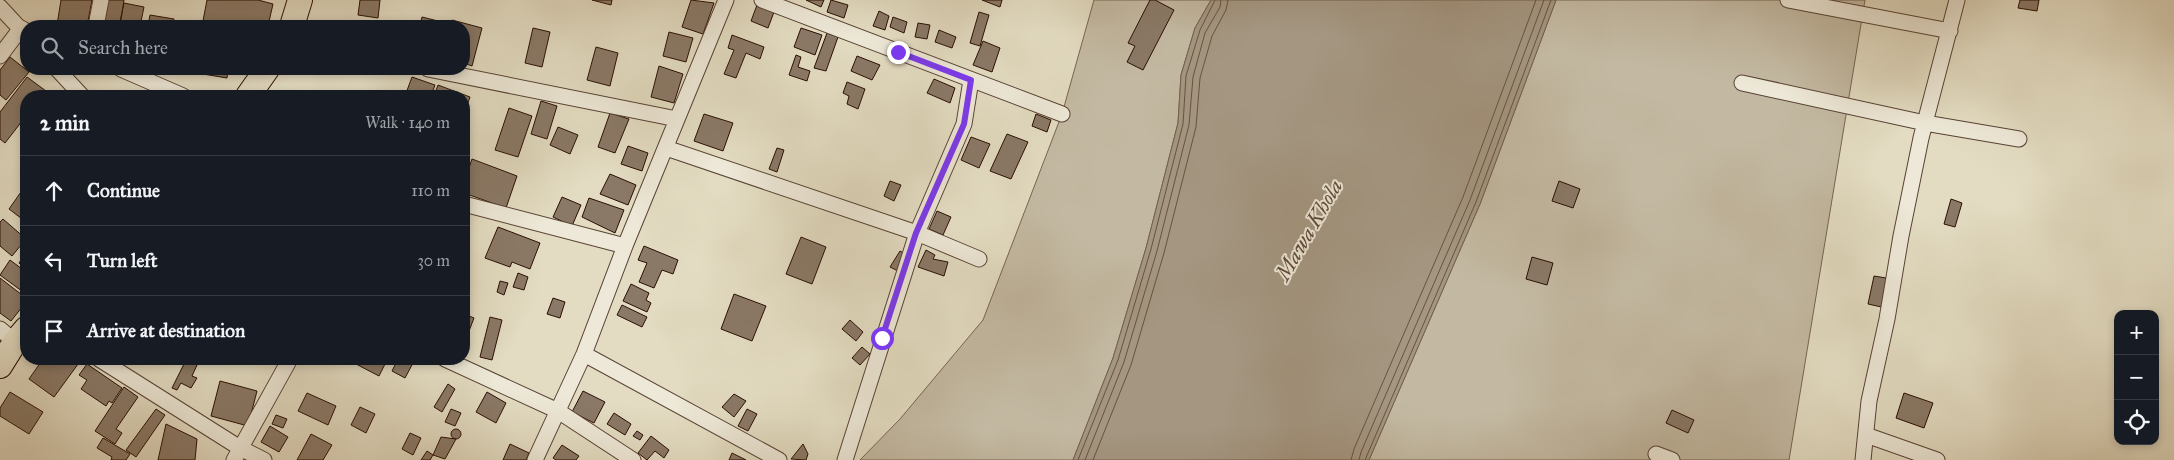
<!DOCTYPE html>
<html lang="en">
<head>
<meta charset="utf-8">
<style>
  :root { --surface:#171b24; --page:#20242c; --text:#f1f3f6; --muted:#9ea1a6; --line:#363941 }
  body { margin:0; font-family:"IM FELL Great Primer",serif; background:var(--page); color:var(--text) }
  .controls { position:absolute; right:15px; bottom:15px; display:grid; overflow:hidden; border-radius:10px; box-shadow:0 2px 8px #0003 }
  .controls button { width:45px; height:45px; display:grid; place-items:center; padding:0; border:0; border-bottom:1px solid var(--line); background:var(--surface); color:var(--text); font:25px sans-serif }
  .stop { position:absolute; width:15px; height:15px; margin:-11px; border:4px solid #7c3aed; border-radius:50%; background:#fff }
  .stop.end { background:#7c3aed; border-color:#fff; box-shadow:0 1px 5px #0008 }
  .list { margin:0; padding:0; list-style:none }
  h2 { display:flex; justify-content:space-between; align-items:center; height:65px; margin:0; padding:0 20px; font-size:21px }
  h2 small { font-size:16px; font-weight:400; color:var(--muted) }
  .list li { display:grid; grid-template-columns:32px 1fr auto; gap:15px; align-items:center; box-sizing:border-box; height:70px; padding:0 20px; border-top:1px solid var(--line) }
  .list b { display:block; font-size:19px; white-space:nowrap }
  .list em { font-size:16px; font-style:normal; color:var(--muted) }
  .icon { flex:none; width:28px; height:28px; fill:none; stroke:currentColor; stroke-width:2; stroke-linecap:round; stroke-linejoin:round }
  .map { position:relative; flex:none; width:2174px; height:460px; overflow:hidden }
  .search { position:absolute; background:var(--surface); box-shadow:0 2px 8px #0003; left:20px; top:20px; width:450px; height:55px; display:flex; align-items:center; gap:12px; box-sizing:border-box; padding:0 18px; border-radius:20px; color:var(--muted); font-size:19px }
  .panel { position:absolute; background:var(--surface); box-shadow:0 2px 8px #0003; left:20px; top:90px; width:450px; height:275px; border-radius:20px }
  .map>svg:first-child { display:block }
  .green { fill:#c3b9a2; stroke:#766453 }
  .water { fill:#a49681; stroke:#73604f }
  .lines { fill:none; stroke-linecap:round; stroke-linejoin:round }
  .shore { stroke:#665242; stroke-width:1 }
  .building { fill:#8a7967; stroke:#290e04 }
  .street-casing { stroke:#584234; stroke-width:17 }
  .primary-casing { stroke:#290e04; stroke-width:26 }
  .street { stroke:#ede8d7; stroke-width:15 }
  .primary { stroke:#e3dcc2; stroke-width:24 }
  .route { stroke:#7c3aed; stroke-width:6 }
  .labels { text-anchor:middle; dominant-baseline:central; stroke-width:4; stroke-linejoin:round; paint-order:stroke }
  .water-label { font-size:21px; font-style:italic; fill:#604b3c; stroke:#ede8d7 }
</style>
</head>
<body>
<div class="map">
<svg width="2174" height="460" viewBox="0 0 2174 460">
  <rect width="100%" height="100%" fill="#e3dcc2"/>
  <filter id="stains"><feTurbulence type="fractalNoise" baseFrequency=".004" numOctaves="4"/><feColorMatrix values="0 0 0 0 .2 0 0 0 0 .09 0 0 0 0 .02 0 0 0 .5 -.17"/></filter>
  <radialGradient id="worn" r=".72"><stop offset=".6" stop-color="#630" stop-opacity="0"/><stop offset="1" stop-color="#630" stop-opacity=".3"/></radialGradient>
  <path class="green" d="M1094,0H1211L1195,28L1181,75L1178,123L1146,248L1113,358L1073,460H860L900,419L983,320L1062,114Z
    M1556,0H1865L1789,460H1369L1480,204Z"/>
  <path class="water" d="M1211,0H1556L1480,204L1369,460H1073L1113,358L1146,248L1178,123L1181,75L1195,28Z"/>
  <g class="lines">
    <path class="shore" d="M1078,460L1118,360L1151,249L1183,124L1186,76L1200,30L1215,0
      M1085,460L1124,362L1157,251L1189,125L1193,77L1205,33L1220,7L1221,0
      M1093,460L1131,365L1164,253L1196,127L1200,78L1212,36L1226,10L1228,0
      M1351,460L1354,449L1463,197L1536,0
      M1359,460L1361,452L1470,200L1544,0
      M1365,460L1476,202L1551,0"/>
  </g>
  <path class="building" d="M61,0H92L87,26L57,25Z
    M108,0H124L120,26H104Z
    M207,0H258L273,4L268,26H202Z
    M360,0H380L378,18L358,15Z
    M592,0H612L611,5Z
    M691,0L714,3L703,34L682,27Z
    M806,0H824L821,7Z
    M831,0L848,5L844,18L827,12Z
    M982,0H1002L1000,7Z
    M1150,0H1155L1174,10L1143,70L1127,62L1135,46L1128,43Z
    M2020,0H2039L2037,11L2018,8Z
    M124,3L144,7L140,26H119Z
    M757,5L774,12L768,28L751,21Z
    M879,11L889,16L885,30L873,26Z
    M979,12L989,15L980,46L970,43Z
    M150,15L174,19L173,26H148Z
    M422,17L442,22L441,26H420Z
    M893,17L907,22L904,33L890,27Z
    M452,20L482,28L472,66L464,63V26H450Z
    M918,23L930,25L927,39L915,37Z
    M533,28L550,32L542,67L525,63Z
    M801,28L822,35L815,55L794,47Z
    M939,30L956,37L952,48L935,42Z
    M669,32L693,38L686,62L663,56Z
    M827,33L838,37L826,71L814,68Z
    M732,35L764,47L760,59L746,53L736,78L724,74L734,50L728,48Z
    M983,41L1000,48L992,72L973,65Z
    M596,47L618,53L610,86L587,80Z
    M796,55L801,57L798,67L810,71L807,81L789,75Z
    M857,56L880,65L872,80L851,71Z
    M10,57L29,72L6,100L0,95V70Z
    M659,66L683,74L674,103L651,97Z
    M198,69H228L227,78L197,73Z
    M27,77L46,91L42,96H26V116L5,143L0,139V112Z
    M412,77L435,85L431,96H405Z
    M934,79L955,88L950,103L927,93Z
    M847,82L865,89L858,109L847,104L849,96L843,93Z
    M438,85L470,97L464,114V96H434Z
    M541,101L557,106L547,139L531,134Z
    M509,108L532,116L518,157L495,150Z
    M610,113L629,119L615,153L598,147Z
    M704,114L733,123L723,151L694,141Z
    M1036,114L1051,120L1047,132L1032,126Z
    M558,127L578,135L570,154L550,145Z
    M1007,134L1028,142L1011,179L990,171Z
    M971,137L990,144L979,168L961,160Z
    M628,146L648,153L642,171L621,164Z
    M777,148L784,150L777,172L769,169Z
    M472,159L517,176L506,208L464,193V183Z
    M610,174L636,185L628,205L600,194Z
    M890,181L901,185L894,201L884,196Z
    M1559,181L1580,189L1573,208L1552,201Z
    M21,192L26,195V222L9,209Z
    M562,197L581,205L572,226L553,217Z
    M589,198L624,210L615,233L582,217Z
    M1951,199L1962,203L1955,227L1944,224Z
    M937,211L951,217L943,235L929,229Z
    M3,219L26,239L12,256L0,246V222Z
    M498,227L540,243L530,269L512,262L510,267L485,258Z
    M801,237L826,247L812,284L786,274Z
    M644,246L678,260L673,274L662,270L654,288L639,282L647,263L638,260Z
    M926,250L935,255L933,259L948,262L944,276L918,267Z
    M900,251L907,255L898,271L890,267Z
    M26,253V269L19,263Z
    M1532,257L1553,263L1547,285L1526,279Z
    M10,260L26,272V294L0,275Z
    M518,273L528,277L524,290L513,287Z
    M1874,276L1892,279L1886,308L1868,304Z
    M0,278L26,298V302L11,321L0,313Z
    M500,281L508,283L504,295L497,292Z
    M631,284L649,293L646,300L651,303L647,312L623,301Z
    M734,294L766,306L752,341L721,329Z
    M553,298L565,302L560,318L547,314Z
    M622,305L647,317L642,327L617,315Z
    M464,314L474,318L464,344Z
    M490,317L502,320L492,360L480,357Z
    M850,320L863,332L856,341L842,329Z
    M862,347L870,354L860,365L852,358Z
    M43,359L81,360L54,397L29,379Z
    M358,359H381L386,362L379,376L356,364Z
    M398,359H405L413,363L405,378L392,371Z
    M186,360L197,365L192,376L197,378L191,388L181,383L177,390L172,388Z
    M87,364L122,388L112,403L109,401L106,406L81,389L87,380L79,375Z
    M220,381L257,391L248,426L211,416Z
    M448,384L455,389L442,412L434,407Z
    M124,387L138,397L116,429L122,433L115,444L95,431Z
    M583,391L605,402L594,423L572,412Z
    M10,392L43,412L29,434L0,416V408Z
    M487,392L506,403L496,423L476,412Z
    M307,393L336,406L328,425L298,411Z
    M1904,393L1933,403L1924,428L1896,418Z
    M734,394L746,401L734,417L722,407Z
    M360,407L375,414L366,433L351,425Z
    M156,409L165,415L136,457L126,450Z
    M451,409L461,413L455,426L445,422Z
    M747,409L757,414L748,431L738,426Z
    M1672,410L1694,420L1688,433L1666,423Z
    M614,413L631,424L625,435L607,424Z
    M276,415L287,419L283,428L272,424Z
    M166,424L197,439L195,460H158Z
    M270,426L288,437L279,452L261,442Z
    M451 434a5 5 0 1 1 10 0a5 5 0 1 1-10 0Z
    M637,431L643,435L640,440L633,436Z
    M410,433L421,438L413,455L402,449Z
    M311,434L332,445L323,460H297Z
    M651,436L669,450L664,458L655,451L647,460L638,453Z
    M441,437L456,439L445,459L433,455Z
    M103,438L130,454L126,460H111L112,457L97,448Z
    M510,444L529,453L526,460H503Z
    M803,444L808,454L806,460L791,459Z
    M562,445L579,456L576,460H556L553,458Z
    M427,451L433,455L430,460H421Z
    M732,453L746,460H729Z"/>
  <g class="lines">
    <g class="street-casing">
      <path id="street" d="M762,0L1062,114
        M1788,0L1950,31
        M0,7L26,35
        M96,26L101,0
        M0,56L21,28L26,31
        M57,69L82,96
        M121,69L183,96
        M428,69L677,119
        M1742,83L1925,123L2019,139
        M666,148L917,233L964,124L971,80
        M464,204L625,246
        M0,329L15,342
        M584,354L779,460
        M99,359L240,448L264,460
        M445,359L558,411L633,460
        M1866,435L1937,460
        M1656,454L1672,460
        M234,460L290,359
        M535,460L584,354L625,246L726,0
        M845,460L917,233L979,259
        M1863,460L1869,401L1887,319L1901,236L1921,138L1957,0"/>
    </g>
    <g class="primary-casing">
      <path id="primary" d="M292,26L300,0
        M248,96L267,69
        M0,366L15,342L26,329"/>
    </g>
    <use href="#street" class="street"/>
    <use href="#primary" class="primary"/>
  </g>
  <g class="lines">
    <path class="route" d="M882,338L916,233L964,124L971,80L898,52"/>
  </g>
  <g class="labels">
    <g class="water-label">
      <text transform="translate(1309 230) rotate(-60)">Mawa Khola</text>
    </g>
  </g>
  <rect width="100%" height="100%" filter="url(#stains)"/>
  <rect width="100%" height="100%" fill="url(#worn)"/>
</svg>
<div class="controls">
<button>+</button>
<button>−</button>
<button><svg class="icon" aria-label="locate" viewBox="0 0 24 24"><circle cx="12" cy="12" r="6"/><path d="M12 2v4M12 18v4M2 12h4M18 12h4"/></svg></button>
</div>
<div class="stop" style="left:882px;top:338px"></div>
<div class="stop end" style="left:898px;top:52px"></div>
<div class="search"><svg class="icon" aria-label="search" viewBox="0 0 24 24"><circle cx="10" cy="10" r="6"/><path d="M15 15l6 6"/></svg>Search here</div>
<section class="panel">
<h2>2 min<small>Walk · 140 m</small></h2>
<ul class="list">
<li><svg class="icon" aria-label="ahead" viewBox="0 0 24 24"><path d="M12 20V5M6 11l6-6 6 6"/></svg><div><b>Continue</b></div><em>110 m</em></li>
<li><svg class="icon" aria-label="left" viewBox="0 0 24 24"><path d="M17 20v-9H6M10 6l-5 5 5 5"/></svg><div><b>Turn left</b></div><em>30 m</em></li>
<li><svg class="icon" aria-label="arrive" viewBox="0 0 24 24"><path d="M6 21V4h12l-3 4 3 4H6"/></svg><div><b>Arrive at destination</b></div></li>
</ul>
</section>
</div>
</body>
</html>
